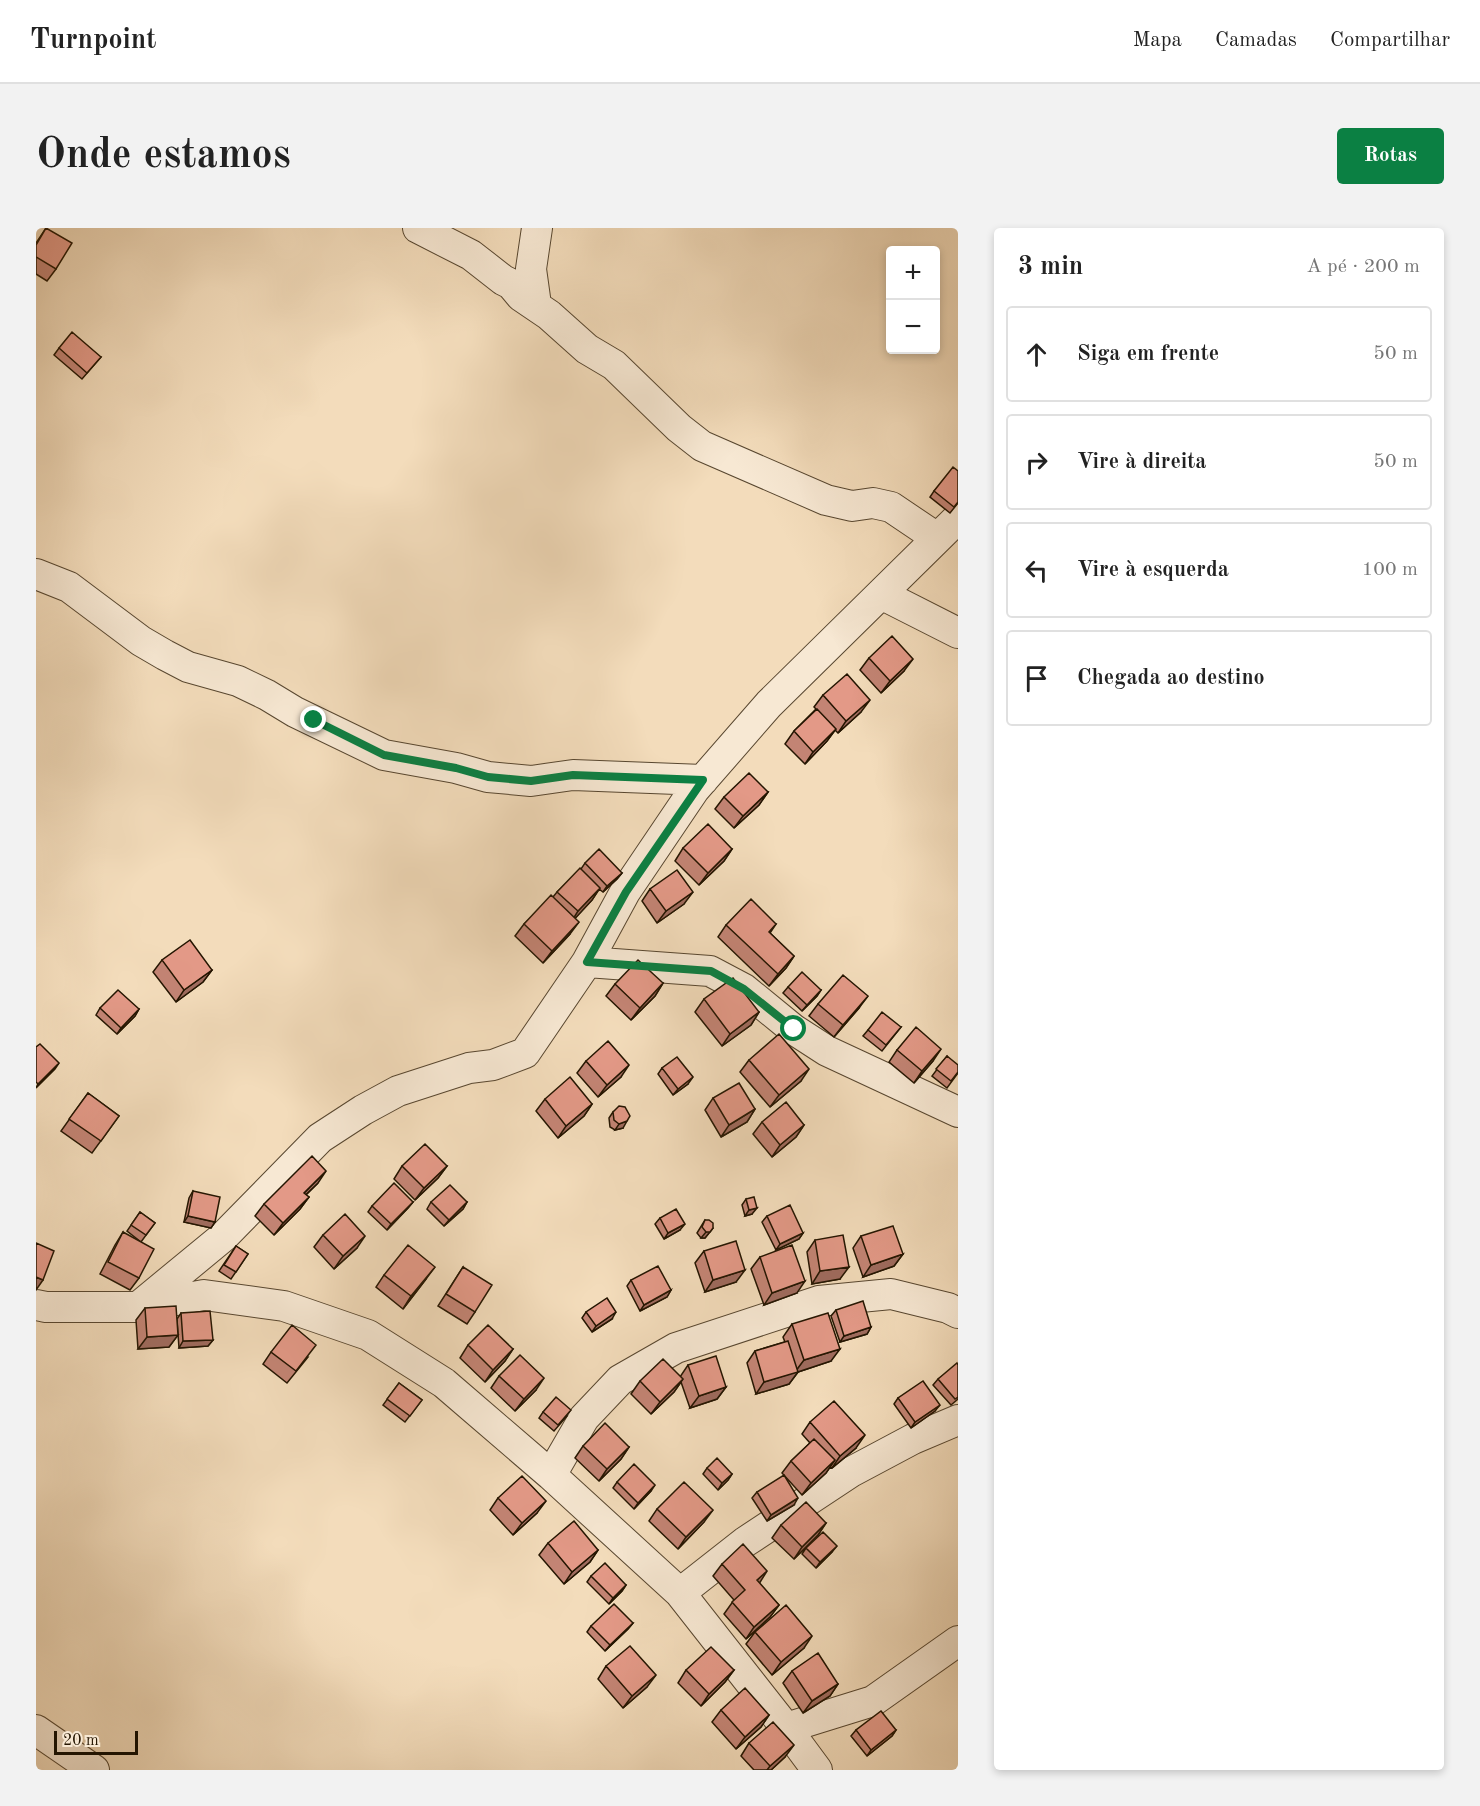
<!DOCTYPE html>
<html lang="pt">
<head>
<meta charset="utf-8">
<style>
  :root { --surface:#fff; --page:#f2f2f2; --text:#222; --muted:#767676; --line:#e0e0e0; --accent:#0b8043 }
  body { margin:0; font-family:"Old Standard TT",serif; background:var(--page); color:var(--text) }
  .controls { position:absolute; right:18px; top:18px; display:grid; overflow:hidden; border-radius:6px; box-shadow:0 3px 9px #0003 }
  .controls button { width:54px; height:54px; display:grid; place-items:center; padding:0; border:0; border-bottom:2px solid var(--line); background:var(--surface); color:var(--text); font:30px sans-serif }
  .scale { position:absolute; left:18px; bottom:15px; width:84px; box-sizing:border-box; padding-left:6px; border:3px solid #241501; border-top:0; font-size:16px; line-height:21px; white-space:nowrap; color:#241501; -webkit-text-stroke:4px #f7e8d3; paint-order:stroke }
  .stop { position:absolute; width:18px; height:18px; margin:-14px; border:4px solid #0b8043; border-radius:50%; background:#fff }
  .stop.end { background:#0b8043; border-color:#fff; box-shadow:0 2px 6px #0008 }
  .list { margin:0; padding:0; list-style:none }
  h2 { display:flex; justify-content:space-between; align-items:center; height:78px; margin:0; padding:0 24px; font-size:26px }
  h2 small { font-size:20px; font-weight:400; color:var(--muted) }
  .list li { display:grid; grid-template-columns:39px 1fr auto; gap:18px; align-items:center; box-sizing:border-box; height:96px; margin:0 12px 12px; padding:0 12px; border:2px solid var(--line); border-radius:6px }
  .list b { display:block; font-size:22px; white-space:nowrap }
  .list em { font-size:20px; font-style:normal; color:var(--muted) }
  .icon { flex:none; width:33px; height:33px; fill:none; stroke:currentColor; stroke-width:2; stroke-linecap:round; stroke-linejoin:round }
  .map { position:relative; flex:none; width:922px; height:1542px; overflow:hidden; border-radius:6px }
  header { display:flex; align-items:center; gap:36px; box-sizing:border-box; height:84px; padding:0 30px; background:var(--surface); border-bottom:2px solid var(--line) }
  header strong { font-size:28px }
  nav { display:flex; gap:33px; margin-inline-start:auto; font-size:21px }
  .intro { display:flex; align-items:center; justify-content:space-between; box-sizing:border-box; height:144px; padding:0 36px }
  h1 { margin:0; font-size:42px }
  .button { padding:15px 27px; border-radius:6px; background:var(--accent); color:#fff; font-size:21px; font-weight:700 }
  main { display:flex; gap:36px; padding:0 36px }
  aside { flex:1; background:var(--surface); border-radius:6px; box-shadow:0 3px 9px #0003 }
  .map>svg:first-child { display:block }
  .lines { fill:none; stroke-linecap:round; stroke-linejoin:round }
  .minor-casing { stroke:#584730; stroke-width:32 }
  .minor { stroke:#f7e8d3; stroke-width:30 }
  .wall { fill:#c38474; stroke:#241501; stroke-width:1.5 }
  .shaded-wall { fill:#9f6b5e; stroke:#241501; stroke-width:1.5 }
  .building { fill:#e39987; stroke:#241501; stroke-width:1.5 }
  .route { stroke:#0b8043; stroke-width:8 }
</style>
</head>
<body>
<header>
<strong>Turnpoint</strong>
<nav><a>Mapa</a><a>Camadas</a><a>Compartilhar</a></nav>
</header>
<div class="intro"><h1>Onde estamos</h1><a class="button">Rotas</a></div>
<main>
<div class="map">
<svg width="922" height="1542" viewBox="0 0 922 1542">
  <rect width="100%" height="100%" fill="#f3dcbb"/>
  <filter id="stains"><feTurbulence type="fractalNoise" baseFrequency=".00333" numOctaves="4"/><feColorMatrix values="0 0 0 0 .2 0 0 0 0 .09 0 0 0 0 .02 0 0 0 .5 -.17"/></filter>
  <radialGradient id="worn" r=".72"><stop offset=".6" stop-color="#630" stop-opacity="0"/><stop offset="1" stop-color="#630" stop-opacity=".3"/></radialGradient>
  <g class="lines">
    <g class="minor-casing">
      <path id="minor" d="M382,0L435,27L467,52L475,56L485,68L513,87L551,121L578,137L643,200L666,218L790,272L816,278L837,275L855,279L901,310
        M500,77L495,41L501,0
        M0,346L33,359L105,413L129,427L152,439L202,453L231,467L259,484L348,527L420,540L452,549L495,553L537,547L667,552
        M845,366L922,405
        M551,734L674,743L708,761L757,801L791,823L922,884
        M0,1077L10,1079H102L168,1067L248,1078L332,1107L408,1155L515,1247L644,1365L750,1500L781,1542
        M102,1079L187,1009L284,910L327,882L362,863L433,840L457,837L489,825L551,734L589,664L658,562L733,476L922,290
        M515,1247L548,1190L584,1152L640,1120L783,1073L855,1066L912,1080L922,1085
        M644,1365L709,1314L815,1244L877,1211L922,1192
        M750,1500L837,1473L922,1413
        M0,1502L58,1542"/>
    </g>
    <use href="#minor" class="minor"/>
  </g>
  <path class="wall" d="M10,0L20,41L11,53L0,46V15Z
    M23,120L65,129L46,151L18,127Z
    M922,243V275L914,285L894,269L898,263Z
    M833,430L868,443L845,465L824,442Z
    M787,467L825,484L802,505L799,502L791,513L769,536L749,516L758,503L780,481L778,479Z
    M732,564L723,577L698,600L679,581L688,569Z
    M647,620L696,621L688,633L663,657L639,633Z
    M549,635L586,645L581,651L567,664L563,661L556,672L539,690L534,706L507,735L479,708L488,696L517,669L521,664L545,641Z
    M614,661L648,676L621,695L606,673Z
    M740,696L734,705L758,728L750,740L733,758L682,709L690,697Z
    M126,732L176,742L167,754L140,774L117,744Z
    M627,755L619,768L595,792L570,768L579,756Z
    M752,759L785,762L781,768L766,783L747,765Z
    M668,771L723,784L715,797L686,818L659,784Z
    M782,776L823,780L798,809L773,788Z
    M64,780L103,781L99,788L81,806L60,787Z
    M865,799L846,823L827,808L832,802Z
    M861,822L897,833L878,855L853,834Z
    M911,828L922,845L911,860L896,848Z
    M713,832L765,853L734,879L704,844Z
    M550,833L585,849L562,869L541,845Z
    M626,840L652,856L637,867L622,846Z
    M52,865L83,888L56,925L25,903Z
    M677,870L719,881L711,894L685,909L669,882Z
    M509,871L556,876L548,888L522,910L500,883Z
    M577,884L587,900L579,902L574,899L573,890Z
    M726,894L768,897L760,909L736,929L717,906Z
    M366,938H411L402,950L379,972L358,951Z
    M282,955L270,967L273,969L264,981L238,1007L219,988L228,976Z
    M157,963L179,994L175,1000L148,994L153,970Z
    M710,971L716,986L709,988L706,977Z
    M377,974L372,980L351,1002L332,984L336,978Z
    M395,974H431L427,981L408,998L391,981Z
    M104,984L119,995L105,1014L91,1003Z
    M731,988L767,1005L763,1011L740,1022L726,994Z
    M624,990L644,1002L628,1011L619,996Z
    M669,992L677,1000L669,1010H665L661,1005Z
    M87,1004L103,1050L94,1062L64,1046L79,1017Z
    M287,1007L321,1020L298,1041L278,1019Z
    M825,1008L867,1026L858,1038L827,1049L817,1020Z
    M779,1012L804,1051L776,1056L771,1024Z
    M200,1018L212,1026L195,1051L183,1043Z
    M668,1023L700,1054L669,1064L659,1035Z
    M724,1029L761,1065L728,1077L715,1041Z
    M427,1039L439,1084L431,1096L402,1078Z
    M348,1047L390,1051L367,1081L340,1059Z
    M595,1052L635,1062L631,1069L604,1083L591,1058Z
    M109,1080L142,1107L133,1119L102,1121L100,1092Z
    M800,1082L835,1099L831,1106L804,1114L795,1088Z
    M550,1084L576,1091L556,1104L546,1090Z
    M145,1085L177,1112L172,1118L143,1120L141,1091Z
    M756,1096L795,1133L762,1144L753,1156L720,1166L711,1135L719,1123L749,1114L747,1109Z
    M432,1117L477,1121L469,1133L449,1154L424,1130Z
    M235,1124L272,1129L251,1155L227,1136Z
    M652,1137L690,1159L681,1171L654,1180L645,1154L638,1164L615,1186L595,1166L604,1153L644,1149Z
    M922,1137V1171L915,1177L897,1157L902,1151Z
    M463,1148L500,1162L479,1183L455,1160Z
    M363,1155L386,1172L369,1194L347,1177Z
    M862,1170L899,1183L875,1200L858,1176Z
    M507,1184L531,1188L518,1203L503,1190Z
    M774,1194L820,1220L796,1240L794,1239L790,1245L766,1267L746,1245L755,1233L774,1215L766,1206Z
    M547,1218L593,1219L585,1231L563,1253L539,1230Z
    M671,1240L696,1246L692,1252L682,1262L667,1246Z
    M581,1254L615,1263L598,1281L577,1260Z
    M721,1264L758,1277L731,1293L716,1270Z
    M462,1270L501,1285L477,1307L454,1282Z
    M621,1281L668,1294L642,1321L613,1293Z
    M790,1295L782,1307L758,1331L736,1310L745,1297Z
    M512,1315L562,1322L554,1334L528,1356L503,1327Z
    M770,1320L796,1324L780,1340L766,1326Z
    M686,1336L723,1355L743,1377L734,1389L710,1411L688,1386L698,1372L677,1348Z
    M555,1348L590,1357L586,1363L573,1376L551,1354Z
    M597,1395L592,1401L569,1423L551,1404L555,1398Z
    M719,1404L768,1420L736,1447L710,1416Z
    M570,1438L611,1459L587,1480L562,1451Z
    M650,1442H698L689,1454L665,1478L642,1455Z
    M756,1443L802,1456L794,1468L767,1485L747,1455Z
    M685,1482L733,1487L725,1499L700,1521L676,1494Z
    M820,1502H860L856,1508L831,1528L815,1508Z
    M713,1515L749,1529L735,1542H718L705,1528Z"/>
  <path class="shaded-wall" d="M877,431L868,443L845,465L854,453Z
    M834,472L825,484L802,505L810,493Z
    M800,501L791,513L769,536L777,524Z
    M732,564L723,577L698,600L707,588Z
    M696,621L688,633L663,657L672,645Z
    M586,645L581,651L567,664L571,658Z
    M564,660L556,672L534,696L542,683Z
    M657,664L648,676L621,695L630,683Z
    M543,694L534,706L507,735L516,723Z
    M758,728L750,740L733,758L742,746Z
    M176,742L167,754L140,774L148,762Z
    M627,755L619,768L595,792L604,780Z
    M785,762L781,768L766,783L771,777Z
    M832,768L823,780L798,809L807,797Z
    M103,781L99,788L81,806L85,800Z
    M723,784L715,797L686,818L694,806Z
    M905,821L897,833L878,855L886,843Z
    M23,835L19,841L0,860L2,856Z
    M593,837L585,849L562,869L571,857Z
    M773,841L765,853L734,879L743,867Z
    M657,849L652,856L637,867L642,861Z
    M556,876L548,888L522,910L530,898Z
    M719,881L711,894L685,909L693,897Z
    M591,893L587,900L579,902L583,896Z
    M768,897L760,909L736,929L744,917Z
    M411,938L402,950L379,972L388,960Z
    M290,943L282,955L259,977L268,965Z
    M273,969L264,981L238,1007L247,995Z
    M377,974L372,980L351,1002L355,996Z
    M431,974L427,981L408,998L413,992Z
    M721,980L716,986L709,988L713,982Z
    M152,988L179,994L175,1000L148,994Z
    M649,996L644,1002L628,1011L632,1005Z
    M677,1000L669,1010H665L670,1004Z
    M767,1005L763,1011L740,1022L744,1016Z
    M329,1008L321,1020L298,1041L307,1028Z
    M867,1026L858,1038L827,1049L835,1037Z
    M399,1039L390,1051L367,1081L375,1068Z
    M813,1039L804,1051L776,1056L784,1043Z
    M709,1042L700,1054L669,1064L677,1052Z
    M0,1049L7,1052L0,1062Z
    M769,1053L761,1065L728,1077L736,1065Z
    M635,1062L631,1069L604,1083L608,1077Z
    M580,1084L576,1091L556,1104L560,1098Z
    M835,1099L831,1106L804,1114L808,1108Z
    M142,1107L133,1119L102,1121L111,1109Z
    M177,1112L172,1118L143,1120L147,1113Z
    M477,1121L469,1133L449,1154L457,1142Z
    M804,1121L795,1133L762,1144L753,1156L720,1166L728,1154L759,1144L768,1132Z
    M508,1150L500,1162L479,1183L488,1171Z
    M647,1151L638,1164L615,1186L624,1174Z
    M690,1159L681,1171L654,1180L663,1168Z
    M904,1177L899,1183L875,1200L879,1194Z
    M829,1207L820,1220L796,1240L804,1228Z
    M593,1219L585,1231L563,1253L571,1241Z
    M799,1232L790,1245L766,1267L775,1255Z
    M696,1246L692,1252L682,1262L686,1255Z
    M619,1257L615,1263L598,1281L602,1275Z
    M762,1270L758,1277L731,1293L735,1287Z
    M510,1273L501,1285L477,1307L486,1295Z
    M677,1282L668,1294L642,1321L650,1309Z
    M790,1295L782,1307L758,1331L766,1319Z
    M801,1318L796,1324L780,1340L784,1334Z
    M562,1322L554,1334L528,1356L536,1344Z
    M731,1343L723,1356L721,1352Z
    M590,1357L586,1363L573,1376L577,1370Z
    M743,1377L734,1389L710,1411L718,1399Z
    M597,1395L592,1401L569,1423L574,1417Z
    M776,1408L768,1420L736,1447L745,1434Z
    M698,1442L689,1454L665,1478L673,1466Z
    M620,1447L611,1459L587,1480L596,1468Z
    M802,1456L794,1468L767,1485L776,1473Z
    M733,1487L725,1499L700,1521L709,1509Z
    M860,1502L856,1508L831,1528L835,1522Z
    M758,1517L749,1529L735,1542H731L734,1538Z"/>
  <path class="building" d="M10,0L36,15L20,41L0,29V17Z
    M36,104L65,129L51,145L23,120Z
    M917,239L922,243V274L918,279L898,263Z
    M856,408L877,431L854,453L833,430Z
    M811,446L834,472L810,493L787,467Z
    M781,481L800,501L777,524L758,503Z
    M713,545L732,564L707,588L688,569Z
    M672,596L696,621L672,645L647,620Z
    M563,621L586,645L571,658L549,635Z
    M544,640L564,660L542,683L521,664Z
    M641,642L657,664L630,683L614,661Z
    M515,667L543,694L516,723L488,696Z
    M715,671L740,696L733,704L758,728L742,746L690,697Z
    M154,712L176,742L148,762L126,732Z
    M602,732L627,755L604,780L579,756Z
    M766,744L785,762L771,777L752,759Z
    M807,747L832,768L807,797L782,776Z
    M697,750L723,784L694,806L668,771Z
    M82,762L103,781L85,800L64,780Z
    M846,784L865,799L850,817L832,802Z
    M880,799L905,821L886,843L861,822Z
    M743,806L773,841L743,867L713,832Z
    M572,813L593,837L571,857L550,833Z
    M4,816L23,835L2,856L0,854V819Z
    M911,828L922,837V844L915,853L900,841Z
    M641,829L657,849L642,861L626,840Z
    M534,849L556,876L530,898L509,871Z
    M703,855L719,881L693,897L677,870Z
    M52,865L83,888L65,913L33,891Z
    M750,874L768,897L744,917L726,894Z
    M583,878L589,879L594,888L591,893L583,896L578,892L577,884Z
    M389,916L411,938L388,960L366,938Z
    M276,928L290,943L268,965L273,969L247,995L228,976Z
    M358,955L377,974L355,996L336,978Z
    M414,957L431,974L413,992L395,974Z
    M157,963L184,969L179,994L152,988Z
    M718,969L721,980L713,982L710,971Z
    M754,977L767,1005L744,1016L731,988Z
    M640,981L649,996L632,1005L624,990Z
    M104,984L119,995L110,1007L95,997Z
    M309,986L329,1008L307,1028L287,1007Z
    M669,992H673L677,995V1000L674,1004H670L666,999Z
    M857,998L867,1026L835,1037L825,1008Z
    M87,1004L118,1021L103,1050L72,1034Z
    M807,1007L813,1039L784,1043L779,1012Z
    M700,1013L709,1042L677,1052L668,1023Z
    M0,1015L18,1023L7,1052L0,1049Z
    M372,1017L399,1039L375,1068L348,1047Z
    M756,1017L769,1053L736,1065L724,1029Z
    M200,1018L212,1026L200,1044L188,1037Z
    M622,1038L635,1062L608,1077L595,1052Z
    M427,1039L456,1057L439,1084L410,1066Z
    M571,1070L580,1084L560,1098L550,1084Z
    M827,1073L835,1099L808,1108L800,1082Z
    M140,1078L142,1107L111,1109L109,1080Z
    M174,1083L177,1112L147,1113L145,1085Z
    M792,1085L804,1121L768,1132L756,1096Z
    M256,1097L280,1117L260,1143L235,1124Z
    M452,1097L477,1121L457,1142L432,1117Z
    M752,1113L762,1144L728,1154L719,1123Z
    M484,1127L508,1150L488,1171L463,1148Z
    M680,1128L690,1159L663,1168L652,1137Z
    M627,1131L647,1151L624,1174L604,1153Z
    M921,1135L922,1137V1169L919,1171L902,1151Z
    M887,1153L904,1177L879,1194L862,1170Z
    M363,1155L386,1172L374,1188L351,1171Z
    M520,1169L535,1182L522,1197L507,1184Z
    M798,1173L829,1207L804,1228L774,1194Z
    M569,1195L593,1219L571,1241L547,1218Z
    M778,1211L799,1232L775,1255L755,1233Z
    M681,1230L696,1246L686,1255L671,1240Z
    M598,1236L619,1257L602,1275L581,1254Z
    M748,1247L762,1270L735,1287L721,1264Z
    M486,1248L510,1273L486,1295L462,1270Z
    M648,1254L677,1282L650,1309L621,1281Z
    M770,1274L790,1295L766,1319L745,1297Z
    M538,1293L562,1322L536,1344L512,1315Z
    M787,1304L801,1318L784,1334L770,1320Z
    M707,1316L731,1343L721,1352L743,1377L718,1399L696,1374L709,1362L686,1336Z
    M569,1335L590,1357L577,1370L555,1348Z
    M578,1376L597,1395L574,1417L555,1398Z
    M750,1377L776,1408L745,1434L719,1404Z
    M594,1418L620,1447L596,1468L570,1438Z
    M675,1419L698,1442L673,1466L650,1442Z
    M782,1425L802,1456L776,1473L756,1443Z
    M709,1460L733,1487L709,1509L685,1482Z
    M845,1483L860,1502L835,1522L820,1502Z
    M737,1494L758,1517L734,1538L713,1515Z"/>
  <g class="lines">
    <path class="route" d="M278,492L348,527L420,540L452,549L495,553L537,547L667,552L590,664L551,734L675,743L708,761L758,801"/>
  </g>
  <rect width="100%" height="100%" filter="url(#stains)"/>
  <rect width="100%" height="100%" fill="url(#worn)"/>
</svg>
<div class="controls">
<button>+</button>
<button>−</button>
</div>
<div class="scale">20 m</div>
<div class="stop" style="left:758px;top:801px"></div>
<div class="stop end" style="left:278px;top:492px"></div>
</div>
<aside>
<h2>3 min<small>A pé · 200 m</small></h2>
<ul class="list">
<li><svg class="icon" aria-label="ahead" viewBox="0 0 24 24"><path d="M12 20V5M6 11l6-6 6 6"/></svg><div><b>Siga em frente</b></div><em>50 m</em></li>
<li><svg class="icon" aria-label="right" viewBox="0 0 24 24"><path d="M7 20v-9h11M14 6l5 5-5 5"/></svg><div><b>Vire à direita</b></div><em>50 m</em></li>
<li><svg class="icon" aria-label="left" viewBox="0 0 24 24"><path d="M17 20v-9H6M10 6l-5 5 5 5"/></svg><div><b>Vire à esquerda</b></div><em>100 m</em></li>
<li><svg class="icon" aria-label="arrive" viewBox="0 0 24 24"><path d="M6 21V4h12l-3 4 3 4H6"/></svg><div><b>Chegada ao destino</b></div></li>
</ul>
</aside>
</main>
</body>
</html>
